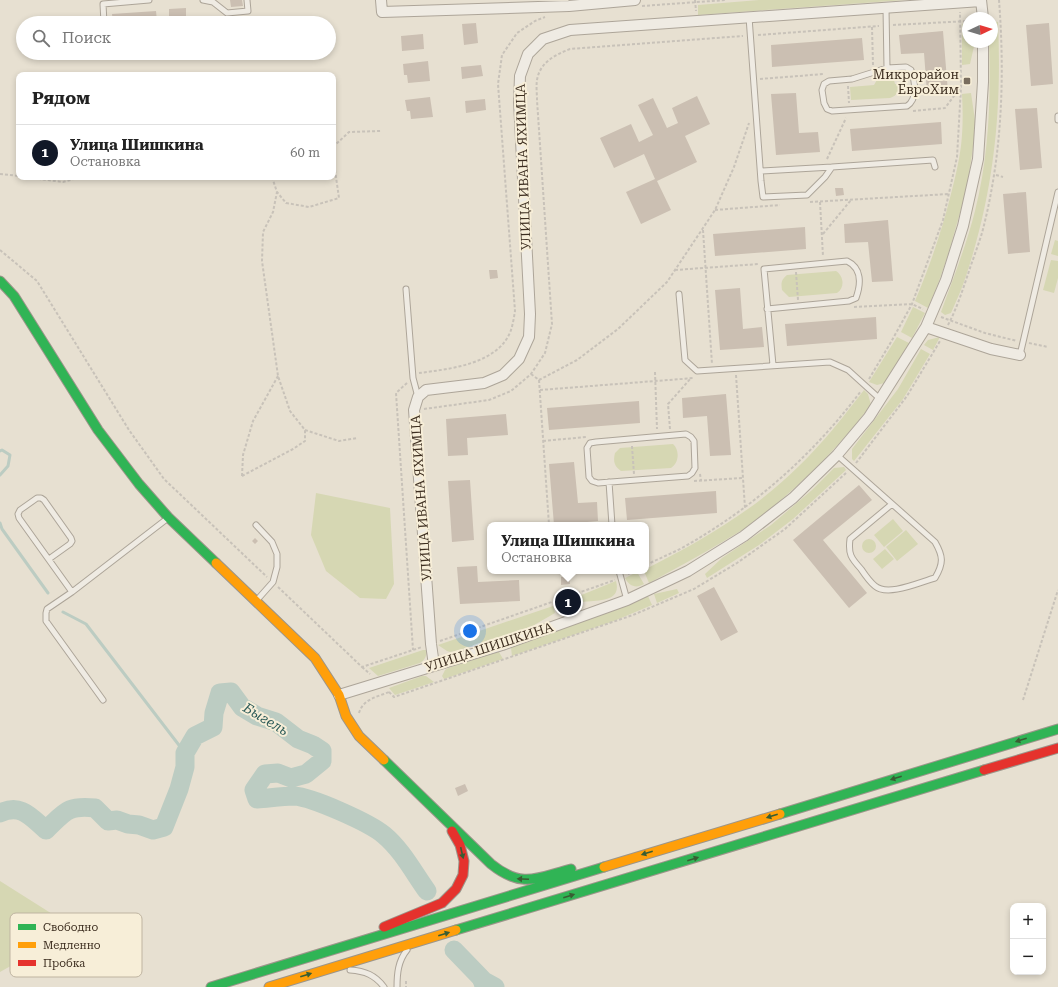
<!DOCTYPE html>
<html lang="ru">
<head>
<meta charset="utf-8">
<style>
  :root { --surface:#fff; --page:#f2f2f2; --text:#222; --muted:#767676; --line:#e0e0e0; --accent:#111827 }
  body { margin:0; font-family:"Roboto Serif",serif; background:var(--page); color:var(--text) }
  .controls { position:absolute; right:12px; bottom:12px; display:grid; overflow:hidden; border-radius:8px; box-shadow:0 2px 6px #0003 }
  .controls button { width:36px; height:36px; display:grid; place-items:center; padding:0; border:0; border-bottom:1px solid var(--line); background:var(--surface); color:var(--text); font:20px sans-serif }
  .compass { position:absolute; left:962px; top:12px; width:36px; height:36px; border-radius:50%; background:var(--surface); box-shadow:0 2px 6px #0003; rotate:86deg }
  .you { position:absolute; left:470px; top:631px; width:14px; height:14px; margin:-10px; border:3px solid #fff; border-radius:50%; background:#1a73e8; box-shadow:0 0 0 6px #1a73e833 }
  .badge { display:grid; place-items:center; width:26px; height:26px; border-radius:50%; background:var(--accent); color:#fff; font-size:13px; font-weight:700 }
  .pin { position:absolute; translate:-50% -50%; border:2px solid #fff; box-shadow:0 1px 4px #0006 }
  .popup { position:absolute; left:487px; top:522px; width:162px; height:52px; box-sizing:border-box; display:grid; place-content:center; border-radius:8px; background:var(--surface); filter:drop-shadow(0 1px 3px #0005); font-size:13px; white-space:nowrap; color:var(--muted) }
  .popup b { font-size:15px; color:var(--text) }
  .popup::after { content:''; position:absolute; left:50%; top:100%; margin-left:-8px; border:8px solid transparent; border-top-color:var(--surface) }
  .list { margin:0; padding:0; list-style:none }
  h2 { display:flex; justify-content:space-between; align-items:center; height:52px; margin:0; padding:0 16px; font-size:17px }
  h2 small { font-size:13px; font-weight:400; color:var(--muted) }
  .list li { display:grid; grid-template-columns:26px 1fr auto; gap:12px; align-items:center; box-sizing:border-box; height:56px; padding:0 16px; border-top:1px solid var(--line) }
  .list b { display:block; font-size:15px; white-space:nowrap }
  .list p { margin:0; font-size:13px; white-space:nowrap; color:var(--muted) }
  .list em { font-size:13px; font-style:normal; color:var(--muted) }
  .icon { flex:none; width:22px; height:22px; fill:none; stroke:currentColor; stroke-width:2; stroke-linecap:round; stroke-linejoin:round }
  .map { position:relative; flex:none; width:1058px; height:987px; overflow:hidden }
  .search { position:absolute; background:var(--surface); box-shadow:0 2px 6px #0003; left:16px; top:16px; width:320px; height:44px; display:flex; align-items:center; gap:10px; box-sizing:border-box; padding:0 14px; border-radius:22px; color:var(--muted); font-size:15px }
  .panel { position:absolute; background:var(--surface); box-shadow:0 2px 6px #0003; left:16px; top:72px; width:320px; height:108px; border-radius:8px }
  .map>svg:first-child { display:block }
  .green { fill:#d6d7b3 }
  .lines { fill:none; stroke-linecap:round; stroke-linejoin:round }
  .stream { stroke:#bcccc2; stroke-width:3 }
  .river { stroke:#bcccc2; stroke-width:19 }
  .building { fill:#cbbfb2 }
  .lane-casing { stroke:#ada599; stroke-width:7 }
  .street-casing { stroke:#ada599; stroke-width:12 }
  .fast-casing { stroke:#9c958a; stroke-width:11 }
  .slow-casing { stroke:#9c958a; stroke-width:11 }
  .jam-casing { stroke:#9c958a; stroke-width:11 }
  .path { stroke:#c8c2b9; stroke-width:2; stroke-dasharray:3 2; stroke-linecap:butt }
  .lane { stroke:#efebe3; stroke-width:5 }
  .street { stroke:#efebe3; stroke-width:10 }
  .fast { stroke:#30b455; stroke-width:9 }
  .slow { stroke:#ff9f0a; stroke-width:9 }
  .jam { stroke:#e5322d; stroke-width:9 }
  .oneway { fill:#385d33 }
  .poi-dot { fill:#786c5e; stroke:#f7eed8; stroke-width:1.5 }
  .labels { text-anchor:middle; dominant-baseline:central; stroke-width:4; stroke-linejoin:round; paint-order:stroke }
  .poi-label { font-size:13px; fill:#3d2e20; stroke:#f7eed8; text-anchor:end }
  .street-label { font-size:13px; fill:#3d2e20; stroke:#f7eed8 }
  .water-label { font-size:14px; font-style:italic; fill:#2f5d5a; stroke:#f7eed8 }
  .key { fill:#f7eed8; stroke:#bfb4a1; stroke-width:1 }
  .key-label { font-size:11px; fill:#3d2e20 }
</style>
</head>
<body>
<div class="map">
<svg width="1058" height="987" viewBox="0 0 1058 987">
  <rect width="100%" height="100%" fill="#e7e0d1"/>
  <path class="green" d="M759,0H905L698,15V5Z
    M992,21L998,22C1002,111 994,191 966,276C962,289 956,301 951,313L945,315L941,312C953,279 966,246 975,211C989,156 991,98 989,42H992Z
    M968,23V42H975L970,64L962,65V24Z
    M885,76H890L894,80L895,84H899C899,91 897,96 890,98L851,100L850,87L874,85L878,78Z
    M971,93L976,127L967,188L948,255L938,284L928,308L915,301C930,266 942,230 951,194C955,178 959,162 961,146C963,129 963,111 962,94Z
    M1055,240L1058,241V256L1051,254Z
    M1051,260L1058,261V278L1054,293L1043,290Z
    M836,271C844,276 845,288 837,293L789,297L782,290C781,283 781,280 787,275Z
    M913,307L925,313L912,338L901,332Z
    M897,337L911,344L888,382L877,385L869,382Z
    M940,337L933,350L924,345L928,340Z
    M921,349L930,354L903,399L854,461L852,459V449L898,389Z
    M864,390L868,394L871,405C836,451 794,492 747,527C740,532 731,536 724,541C699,556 674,569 649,583L644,571H646V569C701,541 755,510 799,466C823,443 844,416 864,390Z
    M673,444C680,450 679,463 671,468L621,471C614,466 613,461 615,453L620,448Z
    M844,467L846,470L793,519L759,545L707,578L705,574L722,558L771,525L812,490L834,468Z
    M316,493L390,508L394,584L386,599L360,598L326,571L311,535Z
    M893,519L903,531L884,547L874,535Z
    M906,530L918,544L897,561L886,547Z
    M862 546a7 7 0 1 1 14 0a7 7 0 1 1-14 0Z
    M885,549L894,559L882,569L873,559Z
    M637,572L644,584C636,589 629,586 625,578Z
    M616,581C622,603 597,600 583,602L579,596Z
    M677,589L679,593L657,603L654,594Z
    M648,596L652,605L614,621L512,656L511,648L514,645L576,624Z
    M553,606L555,613L529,628L459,650L450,652L447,651L438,645Z
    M423,650H427C427,655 425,660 420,663L378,676L369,668Z
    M496,652H499L503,659L444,679L442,676L445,670L448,668Z
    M422,676H426L434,682L395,695L389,688Z
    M0,881L76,929L0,972Z"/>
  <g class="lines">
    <path class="stream" d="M0,451L2,450L10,455L8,466L0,475
      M0,523L2,529L48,593
      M63,612L86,624L185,753
      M468,964L476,987"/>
    <path class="river" d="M0,813C21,803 31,817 46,830C65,812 67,805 95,808L108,821L117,820L128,824L139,825L153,830L164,827L179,789L185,767V753L195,736L213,727L214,713L220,693L231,692L242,707L257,716L276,722L298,739L313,745L322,751V761L306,774L291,778L278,773L265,774L254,790L257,799C270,798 282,796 294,796C312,797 370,823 384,835C402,850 414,873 427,891
      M454,950L484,981L495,987"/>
  </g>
  <path class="building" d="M230,0H242L243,6L231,7Z
    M186,8V18H169V9Z
    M156,11L157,21L113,23L112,14Z
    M476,23L478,43L464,45L462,24Z
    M1049,23L1053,84L1031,86L1026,25Z
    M943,31L948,92L927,93L924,53L901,54L899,35Z
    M423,34L424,49L402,51L401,36Z
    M862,38L864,60L772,67L771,45Z
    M428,61L430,81L408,83L407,75H404L403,64Z
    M481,65L483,76L462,79L461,67Z
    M796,93L799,133L818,132L820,152L776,155L771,94Z
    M697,96L710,124L685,136L697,162L657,181L671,210L641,224L626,192L655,179L644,154L614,168L600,138L631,124L639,142L653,135L638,105L653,98L667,128L678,123L672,108Z
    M430,97L433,117L411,119L410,111H407L405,100Z
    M485,99L486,110L466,113L465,101Z
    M1037,108L1042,168L1020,170L1015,109Z
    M941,122L942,144L852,151L850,129Z
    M835,188H843L844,195L836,196Z
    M1026,192L1030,252L1008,254L1003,194Z
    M888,220L893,281L872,282L868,242L845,243L844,224Z
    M805,227L806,249L715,256L713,234Z
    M489,270H497L498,278L490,279Z
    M740,288L743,329L762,327L764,347L720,350L715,290Z
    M876,317L877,339L787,346L785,324Z
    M726,394L731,455L710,456L707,416L683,418L682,398Z
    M639,401L640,423L549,430L547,408Z
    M506,414L508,435L467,438L468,455L448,456L446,419Z
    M574,462L578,503L597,502L598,521L554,525L549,464Z
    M470,480L474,540L452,542L448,481Z
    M859,485L872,500L823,540L867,593L849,608L793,540Z
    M716,491L717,513L627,520L625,498Z
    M255,538L258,541L255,544L252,541Z
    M477,566L478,582L519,580L520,601L460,604L457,567Z
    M561,577H569L570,584L561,585Z
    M714,587L738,632L721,641L697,596Z
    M465,784L468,791L458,796L455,788Z"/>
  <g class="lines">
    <g class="lane-casing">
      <path id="lane" d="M203,0L213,2L227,13L248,11L247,0
        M886,8L887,68L852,79L829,81L824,84L822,90L824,103L827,109L832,111L907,106C918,99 915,81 911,70L906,67L887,68
        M749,17L761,181L763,197L807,195L825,177L832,167L933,160L935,167
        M104,23L103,4L149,0
        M1058,116V120
        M761,171L832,167
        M406,289L413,378L418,397
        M679,294L685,360L697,371L830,362L848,370L880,399
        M767,309L849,301L856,298C861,284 862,268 847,261L764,269L773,365
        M1020,355L1058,192
        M686,434L691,437L694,441L695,468L692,473L688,476L598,483L592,481L589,477L587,448L590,443L596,442Z
        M837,455L935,542C943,556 944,563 935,578C920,582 888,597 875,586C870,582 865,575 861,569C851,558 848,554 850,539L892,504
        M609,482L612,525
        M256,525L272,542L277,554V567L273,582L257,600
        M49,559L70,544L72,541L71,538L44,500L41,498H37L20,510L18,514L19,518L72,592L168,518
        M619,571L627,600
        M72,592L47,609L46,613V621L103,700
        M350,970C365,971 375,975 384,987
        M397,987C397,974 398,961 407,950"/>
    </g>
    <g class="street-casing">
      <path id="street" d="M381,0L382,12L569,6L635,0
        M981,0L983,18
        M926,327L991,349L1020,355
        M434,665L431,644L414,410L418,397L426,390L484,383L503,375L519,359L529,337L530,314L519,102L520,76L528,54L543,39L570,30L981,1
        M339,695L502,645L627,600L688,571L744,536L793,498L837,455L869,417L926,327L946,280L963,226L978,159L983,82V42"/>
    </g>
    <g class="fast-casing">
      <path id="fast" d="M0,281L14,296L98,430L139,484L168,517L216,563
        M384,760L491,864C522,889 537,878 571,869
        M780,814L1058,729
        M456,930L984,770
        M211,987L604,867"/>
    </g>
    <g class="slow-casing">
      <path id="slow" d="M216,563L315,658L339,695L346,716L359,736L384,760
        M604,867L780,814
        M269,987L456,930"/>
    </g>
    <g class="jam-casing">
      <path id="jam" d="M984,770L1058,748
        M384,927L442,903L456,889L463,875L464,861L460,845L452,831"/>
    </g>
    <path class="path" d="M695,0L696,11
      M642,6L726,0
      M893,25L968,21
      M872,27L873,65
      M758,35L879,26
      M760,79L824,74
      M848,86L849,103
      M913,111L945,108L960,88
      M333,147L349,132L381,131
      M827,159L846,118
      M0,174L19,176
      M996,175L1003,177
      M23,177L63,182L81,177
      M272,177L277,192L286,203L309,207L339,198L333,156
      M810,202L949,194
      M820,202L823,256
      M715,210L780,205
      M703,230L712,364
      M823,234L851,200
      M0,250L37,281L129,430L164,479L267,577
      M675,270L759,264
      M796,272L798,300
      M854,307L912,304L923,309
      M941,317L985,333L1017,341
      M948,325C957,308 963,289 969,271C973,259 978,246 982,233C1002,157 1005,78 999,0
      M1029,343L1048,347
      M655,372L657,429
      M419,373C450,369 499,364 511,330C513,324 514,317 515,311L498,84L502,55L517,33L535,21L545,17
      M531,374L539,380L577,360L618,329L667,282L715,210L734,167L749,123
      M736,375L745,508
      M869,379L891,342L912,304L943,220L957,157L961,87L960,12
      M539,380L549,525
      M407,383L396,393L413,650
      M540,390L694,378
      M424,409L489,400L511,391L531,374L545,353L552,324L537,100C537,94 536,86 537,80C540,62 555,55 570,49L743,36
      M670,429L668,404L691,378
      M305,430L339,441L357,438
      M543,441L586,437
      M632,446L634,474
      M856,463L907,396L940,341
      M700,474L701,481
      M242,476L293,449L305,441V430L290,411L278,376L262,261L263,232L273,212L277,192
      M242,476L243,455L253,421L278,376
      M694,481L743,478
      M646,565C658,559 670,554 682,548C753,508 812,456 861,391
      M628,574L634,571
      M278,587L362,667L422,647
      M440,641L615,580
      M362,667L370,674
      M389,692L394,697L633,615L694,589L737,563L785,529L846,473
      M1023,700L1058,590
      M359,713C363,699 377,697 389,692L388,691
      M406,981V987"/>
    <use href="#lane" class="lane"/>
    <use href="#street" class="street"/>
    <use href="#fast" class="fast"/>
    <use href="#slow" class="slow"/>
    <use href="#jam" class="jam"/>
  </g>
  <defs><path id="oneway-solid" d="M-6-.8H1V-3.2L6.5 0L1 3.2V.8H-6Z"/></defs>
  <g class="oneway">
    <use href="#oneway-solid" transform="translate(1021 740) rotate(163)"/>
    <use href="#oneway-solid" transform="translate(896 778) rotate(163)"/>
    <use href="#oneway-solid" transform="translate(772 816) rotate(163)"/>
    <use href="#oneway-solid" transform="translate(462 853) rotate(77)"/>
    <use href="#oneway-solid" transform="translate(647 853) rotate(163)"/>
    <use href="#oneway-solid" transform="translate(693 859) rotate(-17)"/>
    <use href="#oneway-solid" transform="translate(523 879) rotate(-177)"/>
    <use href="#oneway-solid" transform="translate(569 896) rotate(-17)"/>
    <use href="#oneway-solid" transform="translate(444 934) rotate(-17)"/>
    <use href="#oneway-solid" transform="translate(306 975) rotate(-17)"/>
  </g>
  <rect class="poi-dot" x="963" y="77" width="8" height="8" rx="2"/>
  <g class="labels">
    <g class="poi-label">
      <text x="959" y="74">Микрорайон<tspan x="959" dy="15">ЕвроХим</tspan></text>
    </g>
    <g class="street-label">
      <text transform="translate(523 167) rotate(-92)">УЛИЦА ИВАНА ЯХИМЦА</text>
      <text transform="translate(421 498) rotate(-94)">УЛИЦА ИВАНА ЯХИМЦА</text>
      <text transform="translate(489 647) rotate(-18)">УЛИЦА ШИШКИНА</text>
    </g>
    <g class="water-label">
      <text transform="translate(266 719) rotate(31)">Быгель</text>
    </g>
  </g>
  <rect x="10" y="913" width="132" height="64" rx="6" class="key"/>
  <rect x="18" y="924" width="18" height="6" fill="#30b455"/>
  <rect x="18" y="942" width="18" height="6" fill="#ff9f0a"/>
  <rect x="18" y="960" width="18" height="6" fill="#e5322d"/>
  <g class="key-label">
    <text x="43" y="931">Свободно</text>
    <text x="43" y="949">Медленно</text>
    <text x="43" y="967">Пробка</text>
  </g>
</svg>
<div class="controls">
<button>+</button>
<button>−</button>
</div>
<svg class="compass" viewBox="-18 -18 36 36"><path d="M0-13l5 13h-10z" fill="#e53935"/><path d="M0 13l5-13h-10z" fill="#767676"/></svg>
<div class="you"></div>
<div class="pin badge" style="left:568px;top:602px">1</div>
<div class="popup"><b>Улица Шишкина</b>Остановка</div>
<div class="search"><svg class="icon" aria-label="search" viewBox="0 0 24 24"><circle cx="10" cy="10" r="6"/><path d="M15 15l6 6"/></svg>Поиск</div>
<section class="panel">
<h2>Рядом<small></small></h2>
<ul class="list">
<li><span class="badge">1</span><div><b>Улица Шишкина</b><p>Остановка</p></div><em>60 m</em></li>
</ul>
</section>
</div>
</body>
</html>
